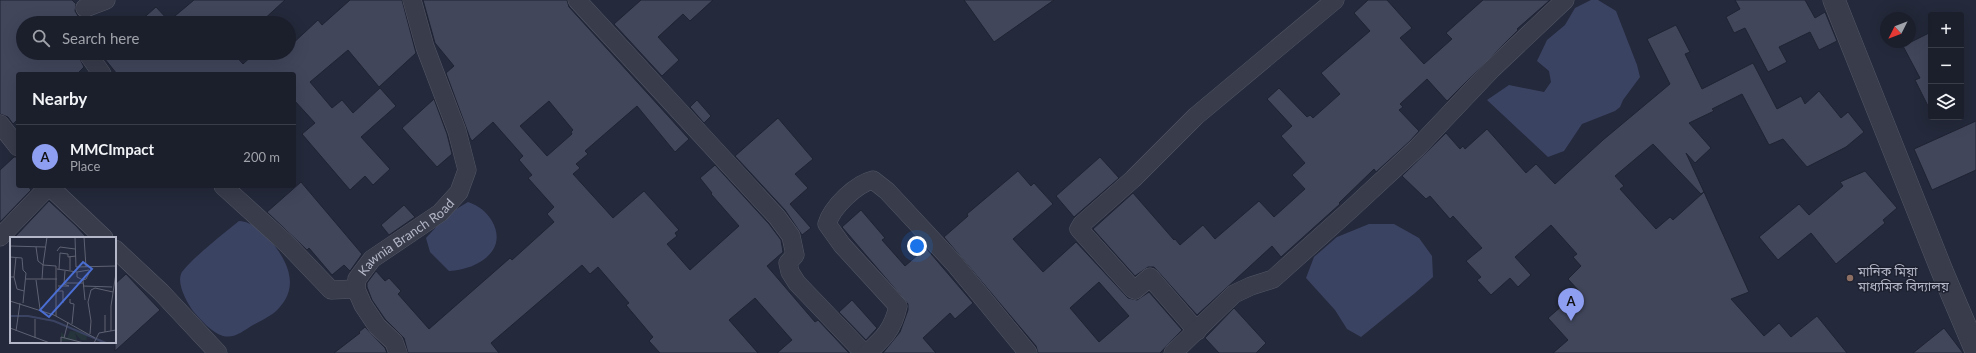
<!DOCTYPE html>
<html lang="en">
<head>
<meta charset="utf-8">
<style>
  :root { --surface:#1b1f2c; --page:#242734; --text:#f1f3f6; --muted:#a0a2a9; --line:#393d48; --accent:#8e9ef1 }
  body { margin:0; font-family:Lato,"Noto Sans Bengali",sans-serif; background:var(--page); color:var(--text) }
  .controls { position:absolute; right:12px; top:12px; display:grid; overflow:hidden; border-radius:4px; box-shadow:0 4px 16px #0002 }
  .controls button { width:36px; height:36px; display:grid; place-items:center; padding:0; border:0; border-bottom:1px solid var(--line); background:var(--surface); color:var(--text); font:20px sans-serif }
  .compass { position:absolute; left:1880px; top:12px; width:36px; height:36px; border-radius:50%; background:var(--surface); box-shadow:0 4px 16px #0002; rotate:228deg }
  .you { position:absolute; left:917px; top:246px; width:14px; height:14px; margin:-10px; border:3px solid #fff; border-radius:50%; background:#1a73e8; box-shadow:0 0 0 6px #1a73e833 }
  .badge { display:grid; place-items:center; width:26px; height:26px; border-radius:50%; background:var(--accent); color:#111; font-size:13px; font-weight:700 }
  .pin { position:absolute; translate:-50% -33px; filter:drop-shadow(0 1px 2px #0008) }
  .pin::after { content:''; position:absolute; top:21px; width:14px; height:12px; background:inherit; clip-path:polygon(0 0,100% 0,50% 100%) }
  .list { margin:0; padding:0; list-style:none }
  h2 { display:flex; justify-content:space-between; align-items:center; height:52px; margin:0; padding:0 16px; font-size:17px }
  h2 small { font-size:13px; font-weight:400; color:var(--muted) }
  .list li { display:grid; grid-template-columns:26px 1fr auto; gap:12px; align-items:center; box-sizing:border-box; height:64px; padding:0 16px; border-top:1px solid var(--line) }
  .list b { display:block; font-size:15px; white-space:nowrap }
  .list p { margin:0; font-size:13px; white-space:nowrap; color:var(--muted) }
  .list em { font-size:13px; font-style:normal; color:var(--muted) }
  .icon { flex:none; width:22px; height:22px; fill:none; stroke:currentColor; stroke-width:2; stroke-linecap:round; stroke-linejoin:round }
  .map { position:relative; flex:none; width:1976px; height:353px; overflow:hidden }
  .search { position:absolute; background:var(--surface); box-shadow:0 4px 16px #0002; left:16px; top:16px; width:280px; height:44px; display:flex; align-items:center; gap:10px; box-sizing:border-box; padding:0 14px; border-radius:22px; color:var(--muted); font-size:15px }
  .panel { position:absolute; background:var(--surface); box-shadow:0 4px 16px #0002; left:16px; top:72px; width:280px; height:116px; border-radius:4px }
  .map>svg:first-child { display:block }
  .water { fill:#3b4363 }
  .building { fill:#41465b; stroke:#1f2332; fill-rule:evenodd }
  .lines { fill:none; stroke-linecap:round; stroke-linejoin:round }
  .minor-casing { stroke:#535766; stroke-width:19 }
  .tertiary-casing { stroke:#535766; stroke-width:23 }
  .minor { stroke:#383c4b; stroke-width:18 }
  .tertiary { stroke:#383c4b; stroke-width:22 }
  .education-dot { fill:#8d6e63; stroke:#1d2130; stroke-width:1.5 }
  .labels { text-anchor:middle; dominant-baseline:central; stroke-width:3; stroke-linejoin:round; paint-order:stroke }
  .street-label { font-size:13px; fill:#b4b7c7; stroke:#1d2130 }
  .poi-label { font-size:13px; fill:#b4b7c7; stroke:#1d2130; text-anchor:start }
  .inset-river { fill:none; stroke:#3b4363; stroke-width:2 }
  .inset-road { fill:none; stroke:#5e6273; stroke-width:1 }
  .view { fill:#4a6ed3; fill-opacity:0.15; stroke:#4a6ed3; stroke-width:2 }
  .inset-edge { fill:none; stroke:#b4b7c7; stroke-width:2 }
</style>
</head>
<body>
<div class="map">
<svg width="1976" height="353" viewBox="0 0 1976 353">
  <rect width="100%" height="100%" fill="#24293b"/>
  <path class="water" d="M1591,0H1598L1616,11L1637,65L1640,77L1623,100L1620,107L1615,111L1582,124L1564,151L1548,157L1487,100L1509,85L1544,92L1551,82L1549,71L1537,61L1547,40L1565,25L1575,8Z
    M468,202C479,206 486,211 492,221C509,251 476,270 449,271L430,252L426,238L448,214Z
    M239,221C252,222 258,229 267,237C286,257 301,285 279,308C272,316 262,320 253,325C244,330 235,339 223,336C211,332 201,320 193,311C187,302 177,285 181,274C185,264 229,229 239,221Z
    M1369,224H1394L1419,238L1432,256L1433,277L1415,293L1361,337L1347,329L1335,310L1306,278L1314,257L1337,237Z"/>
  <path class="building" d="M0,0H72L76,4L75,11L78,16L87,18L91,23H23V53H77L84,67L77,74H18V119L13,124L8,117L0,114Z
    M194,0H285L260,23H138L156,7L169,21Z
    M350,0H402L416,53L379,87L348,50L310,82L332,108L342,100L353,113L380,88L396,106L361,137L390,169L373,185L365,176L350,190L302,134L315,123L294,100V74H117L100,53H233L243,64L255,53H289V47L318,20L322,25Z
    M423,0H567L569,7L689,139L675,152L637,106L585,151L588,154L576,164L580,168L573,174L613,218L644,191L679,230L675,233L677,236L667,244L690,270L739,226L711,194L712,193L700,178L715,165L769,224L781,240L783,252L767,266L815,322L818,320L849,353H777L792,340L755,298L729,320L758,353H660L649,341L653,337L626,305L629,303L598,267L590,274L582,265L491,343L499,353H408L404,338L385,319L372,300L367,287V283L376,271L385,281L389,278L401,291L398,294L429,329L510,258L512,260L554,222L547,214L554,207L528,178L532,175L519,160L523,156L493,122L472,141L470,138L446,73L454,66L435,43ZM549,101L573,130L571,132L572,134L547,156L520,126Z
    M641,0H713L690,21L683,14L658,37L679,60L662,76L614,24Z
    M964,0H1054L994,42Z
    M1368,0H1387L1412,28L1400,38L1424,64L1452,39L1446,33L1483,0H1550L1517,29L1518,30L1447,101L1427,79L1400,104L1403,107L1399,110L1419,131L1410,141L1376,172L1374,169L1339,203L1340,204L1281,257L1272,246L1197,315L1154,267H1148L1135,276L1093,229L1133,193L1174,240L1175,239L1180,245L1203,225L1215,239L1259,201L1274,217L1305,189L1292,175L1305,163L1281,136L1292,126L1267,99L1279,88L1307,117L1310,115L1313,118L1340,94L1321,73L1370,31L1354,13Z
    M1735,0H1805L1815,18L1825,12L1837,41L1819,50L1810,32L1779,47L1787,62L1768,72L1745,28L1734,33L1726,17L1740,9Z
    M1676,25L1690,52L1685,54L1702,89L1753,63L1777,109L1801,96L1805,104L1819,91L1841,118L1848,112L1864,132L1846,147L1807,167L1783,139L1769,145L1742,94L1712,109L1714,111L1689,123L1711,148L1695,163L1686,153L1704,192L1701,194L1653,144L1615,176L1624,186L1620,189L1656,229L1670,217L1673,220L1704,192L1749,292L1731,299L1764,336L1779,323L1791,337L1817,316L1847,353H1553L1568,340L1548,318L1579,291L1568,279L1581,266L1573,257L1577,254L1551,225L1515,257L1531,275L1518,287L1510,278L1491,295L1477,280L1481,277L1466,261L1482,248L1453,216L1450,219L1430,196L1426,199L1402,176L1446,133L1460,149L1463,146L1465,149L1487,129L1526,173L1536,164L1555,184L1603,140L1670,84L1647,39Z
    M1931,32V105L1928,106L1915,80L1920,78L1903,46Z
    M434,99L447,134L452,154L437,167L402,128Z
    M697,100L711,116L704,123L690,107Z
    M778,118L813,159L795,174L808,188L790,204L811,228L802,235L785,210L735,156Z
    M1976,121V170L1932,190L1914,149Z
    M14,157H18V186H28L31,190L0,222V170Z
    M1100,157L1119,178L1074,217L1056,196Z
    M1018,171L1031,186L1034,183L1053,204L1013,239L1043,272L1076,242L1128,298L1137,300L1149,292L1182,330L1160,353H1038L1036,346L944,237L968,216L967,214ZM1099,282L1129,316L1099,342L1070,308Z
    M1865,171L1897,208L1883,220L1885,223L1836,264L1811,233L1778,260L1759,237L1799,204L1809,215L1843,186L1840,182Z
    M301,182L362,254L350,271L344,265L332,275L309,248L307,250L267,212Z
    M49,201L76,226L87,238H14Z
    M404,205L415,217L389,235L381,225Z
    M861,210L885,238L882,240L905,266L926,248L973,303L955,319L950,313L923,338L936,353H883L900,332L908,310V304L842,227Z
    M126,274L160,310L115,351V284Z
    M852,300L877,328L866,340L839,312Z
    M1234,308L1266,343L1256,353H1219L1205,338Z
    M365,327L385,348L387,353H334L360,333L359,332Z
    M1944,328L1963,353H1913Z"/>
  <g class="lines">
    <g class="minor-casing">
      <g id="minor">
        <path d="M577,0L777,217L791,236L795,255L788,263L790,272L797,283L864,353"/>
        <path d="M85,8L106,0"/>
        <path d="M87,53L102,74"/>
        <path d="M0,124L18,147"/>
        <path d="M49,186L104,238"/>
        <path d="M223,186L287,244L331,290L356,289"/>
        <path d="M0,237L49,186"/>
        <path d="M115,249L161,292L218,353"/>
        <path d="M1197,331L1150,277L1135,290L1133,289L1079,229L1082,224L1133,179L1196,116L1335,0"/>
        <path id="s1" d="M398,353L394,342L377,326L363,305L356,289L357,279L372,259L440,213L459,192L467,170L457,131L425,47L412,0"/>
        <path d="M867,353C884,338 893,329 898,306L842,245L827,224C832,207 856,184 873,180L887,191L954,263L1028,353"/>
        <path d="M1173,353L1234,294L1251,286L1273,279L1350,210L1417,148L1492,69L1565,0"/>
      </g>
    </g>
    <g class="tertiary-casing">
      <path id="tertiary" d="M1834,0L1942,271L1976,351"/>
    </g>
    <use href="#minor" class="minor"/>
    <use href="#tertiary" class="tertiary"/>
  </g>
  <circle class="education-dot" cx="1850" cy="278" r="4"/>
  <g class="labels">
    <g class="street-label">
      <text stroke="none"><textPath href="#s1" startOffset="153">Kawnia Branch Road</textPath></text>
    </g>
    <g class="poi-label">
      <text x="1858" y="271">মানিক মিয়া<tspan x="1858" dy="15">মাধ্যমিক বিদ্যালয়</tspan></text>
    </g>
  </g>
  <g transform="translate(10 237)">
    <rect width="106" height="106" fill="#24293b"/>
    <path d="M72,92L74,98L77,97L76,106V103H71L65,96L67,103L51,104V95L57,101L60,94L69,95Z" fill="#26353c"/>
    <path class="inset-river" d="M0,79H18L44,84L96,106"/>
    <path class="inset-road" d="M37,0L33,28L46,29V79M65,0L66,30L106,29M74,0L76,30M0,9L35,10M26,10L28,24L33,28L32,42M47,14L50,10L65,12M0,20L12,21L13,33L16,36L13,66M47,32L67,35V40L73,43L75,63M49,32L50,16L58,17V20L66,19M60,33V19M67,35L79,33M0,40H4L7,52L14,54M4,40L6,20M16,42H47M26,43L30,72M73,43L76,42L80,34M54,46H73M48,49H59L54,47L55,34M73,49L102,50M48,54H53V66M60,62V66L64,67L62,87M0,64L44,78L85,101M95,78V95M0,91L40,106M6,94L10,66M101,94V69L106,36M80,97L81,84L78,65L81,53L85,51L103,55M25,101V82M54,101L58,85M51,106V100L74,106M84,106L89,96L106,93"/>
    <path class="view" d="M73,25L82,32L39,80L30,73Z"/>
    <rect width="106" height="106" class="inset-edge"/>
  </g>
</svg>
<div class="controls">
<button>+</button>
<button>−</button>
<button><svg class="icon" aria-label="layers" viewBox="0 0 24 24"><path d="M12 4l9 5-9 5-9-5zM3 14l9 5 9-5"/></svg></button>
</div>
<svg class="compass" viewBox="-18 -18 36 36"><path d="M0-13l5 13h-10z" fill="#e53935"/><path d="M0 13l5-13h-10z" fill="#a0a2a9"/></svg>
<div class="you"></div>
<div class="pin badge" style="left:1571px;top:321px">A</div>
<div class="search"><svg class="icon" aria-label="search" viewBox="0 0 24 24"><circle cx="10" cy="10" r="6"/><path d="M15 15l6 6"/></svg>Search here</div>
<section class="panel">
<h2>Nearby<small></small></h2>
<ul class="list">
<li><span class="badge">A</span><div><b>MMCImpact</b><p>Place</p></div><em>200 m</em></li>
</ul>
</section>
</div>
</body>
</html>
